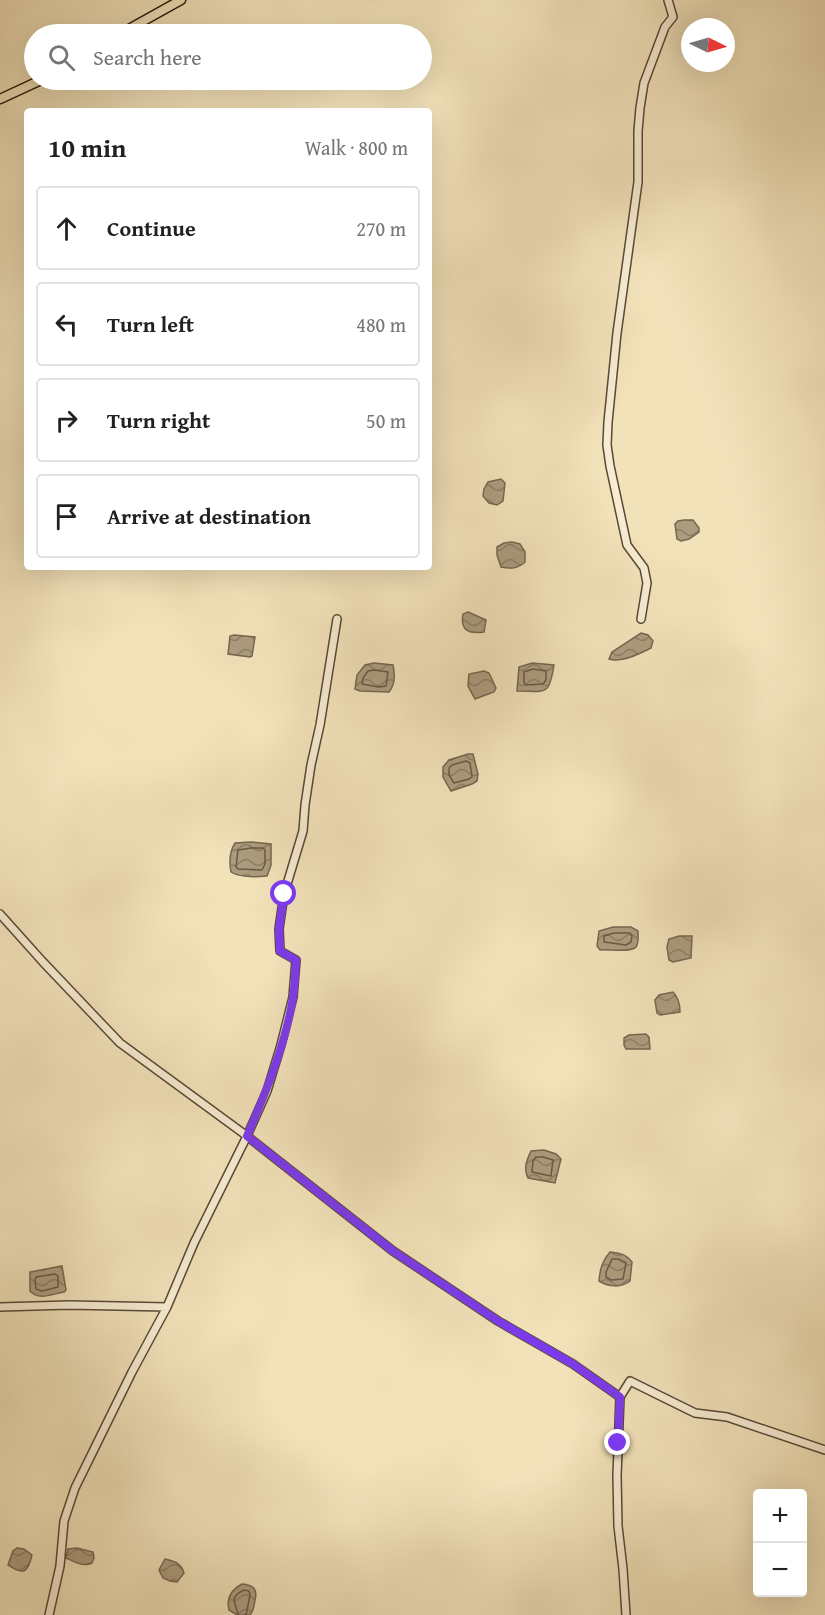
<!DOCTYPE html>
<html lang="en">
<head>
<meta charset="utf-8">
<style>
  :root { --surface:#fff; --page:#f6f6f6; --text:#202124; --muted:#757577; --line:#e0e0e0 }
  body { margin:0; font-family:"Gentium Book Plus",serif; background:var(--page); color:var(--text) }
  .controls { position:absolute; right:18px; bottom:18px; display:grid; overflow:hidden; border-radius:6px; box-shadow:0 6px 24px #0002 }
  .controls button { width:54px; height:54px; display:grid; place-items:center; padding:0; border:0; border-bottom:2px solid var(--line); background:var(--surface); color:var(--text); font:30px sans-serif }
  .compass { position:absolute; left:681px; top:18px; width:54px; height:54px; border-radius:50%; background:var(--surface); box-shadow:0 6px 24px #0002; rotate:95deg }
  .stop { position:absolute; width:18px; height:18px; margin:-14px; border:4px solid #7c3aed; border-radius:50%; background:#fff }
  .stop.end { background:#7c3aed; border-color:#fff; box-shadow:0 2px 6px #0008 }
  .list { margin:0; padding:0; list-style:none }
  h2 { display:flex; justify-content:space-between; align-items:center; height:78px; margin:0; padding:0 24px; font-size:26px }
  h2 small { font-size:20px; font-weight:400; color:var(--muted) }
  .list li { display:grid; grid-template-columns:39px 1fr auto; gap:18px; align-items:center; box-sizing:border-box; height:84px; margin:0 12px 12px; padding:0 12px; border:2px solid var(--line); border-radius:6px }
  .list b { display:block; font-size:22px; white-space:nowrap }
  .list em { font-size:20px; font-style:normal; color:var(--muted) }
  .icon { flex:none; width:33px; height:33px; fill:none; stroke:currentColor; stroke-width:2; stroke-linecap:round; stroke-linejoin:round }
  .map { position:relative; flex:none; width:825px; height:1615px; overflow:hidden }
  .search { position:absolute; background:var(--surface); box-shadow:0 6px 24px #0002; left:24px; top:24px; width:408px; height:66px; display:flex; align-items:center; gap:15px; box-sizing:border-box; padding:0 21px; border-radius:33px; color:var(--muted); font-size:22px }
  .panel { position:absolute; background:var(--surface); box-shadow:0 6px 24px #0002; left:24px; top:108px; width:408px; height:462px; border-radius:6px }
  .map>svg:first-child { display:block }
  .water { fill:url(#water-waves); stroke:#766650; stroke-width:1.5 }
  .lines { fill:none; stroke-linecap:round; stroke-linejoin:round }
  .shore { stroke:#685844; stroke-width:1.5 }
  .minor-casing { stroke:#584837; stroke-width:10 }
  .major-casing { stroke:#24150b; stroke-width:11 }
  .minor { stroke:#f7ecd2; stroke-width:7 }
  .major { stroke:#f2e2ba; stroke-width:8 }
  .route { stroke:#7c3aed; stroke-width:8 }
</style>
</head>
<body>
<div class="map">
<svg width="825" height="1615" viewBox="0 0 825 1615">
  <defs>
    <pattern id="water-waves" width="16" height="10" patternUnits="userSpaceOnUse" patternTransform="scale(1.5)"><rect width="16" height="10" fill="#ac9c7e"/><path d="M0 5q4-4 8 0t8 0" fill="none" stroke="#8c7e65"/></pattern>
  </defs>
  <rect width="100%" height="100%" fill="#f2e2ba"/>
  <filter id="stains"><feTurbulence type="fractalNoise" baseFrequency=".00333" numOctaves="4"/><feColorMatrix values="0 0 0 0 .2 0 0 0 0 .09 0 0 0 0 .02 0 0 0 .5 -.17"/></filter>
  <radialGradient id="worn" r=".72"><stop offset=".6" stop-color="#630" stop-opacity="0"/><stop offset="1" stop-color="#630" stop-opacity=".3"/></radialGradient>
  <path class="water" d="M501,479L505,483L503,501L497,505L489,503L483,496L484,489L488,482Z
    M684,520H693L699,528V532L689,539L681,541L677,539L675,524L678,521Z
    M512,542L520,544L525,552V562C517,569 511,569 501,567L497,555V547L504,543Z
    M468,612L486,620L484,632C469,634 460,631 463,614Z
    M641,633L648,635L653,641L651,648C639,654 621,663 609,659L612,652Z
    M234,635L255,637L252,656L250,657L228,654L230,636Z
    M374,663L393,665C395,674 395,685 389,692L360,691L355,689L357,675L365,665Z
    M532,663L554,665C549,697 546,691 517,691L519,667Z
    M484,671L489,673L496,688L494,692L475,699L468,686L469,674Z
    M468,754H473L478,774L477,781L472,784L451,791L443,777V767L449,760Z
    M251,842L271,844V865L267,876C256,877 240,878 231,872C229,862 230,851 235,843Z
    M613,927H631L638,931C638,936 639,943 636,947C631,953 608,949 600,950L597,946L599,931Z
    M679,936H692L691,958L673,962L669,960L667,947L669,939Z
    M673,992C679,998 680,1005 680,1012L660,1015L657,1013L655,1000L659,995Z
    M646,1034L649,1037L650,1049H626L624,1045V1038L629,1035Z
    M544,1150L556,1154L561,1159L555,1183L528,1178C523,1168 527,1160 531,1151Z
    M610,1252C619,1253 626,1254 632,1262L630,1281C621,1288 609,1287 599,1281C600,1269 602,1261 610,1252Z
    M62,1266L66,1290L64,1292C52,1294 39,1301 30,1291V1272Z
    M17,1548L24,1549L32,1555C28,1572 24,1576 8,1565L13,1551Z
    M77,1548L93,1552L94,1558L92,1563C82,1567 75,1562 66,1558L68,1549Z
    M165,1559C174,1561 181,1563 184,1573L177,1582L170,1581L163,1578L159,1570Z
    M242,1584C253,1585 258,1589 255,1600C254,1606 254,1610 250,1615H237L229,1610C226,1598 231,1590 242,1584Z"/>
  <g class="lines">
    <path class="shore" d="M533,669L546,671V680L543,684L526,685L524,683V672Z
      M374,670L388,672L386,686L379,687L362,684L363,678L368,671Z
      M466,761L470,763L472,777L469,779L454,783L449,775V768L452,765Z
      M251,848H263L265,850V864L262,870L238,869L236,867L238,850Z
      M614,933H630L632,936L631,942L626,945L604,942V936Z
      M536,1157H543L553,1160L551,1176L532,1172L533,1161Z
      M612,1259H618L626,1263L623,1279L611,1280L606,1277V1272Z
      M55,1274L58,1276V1287L42,1291L36,1289L35,1280L36,1277Z
      M238,1615C237,1604 227,1598 244,1590L249,1591L250,1595L246,1615"/>
    <g class="minor-casing">
      <path id="minor" d="M641,619L647,583L644,568L627,545L610,466L607,445L608,422L617,333L638,182V131L640,108L644,83L665,27L673,17L668,0
        M0,914L43,962L120,1043L247,1136L393,1251L498,1321L573,1364L620,1397
        M0,1307L69,1305L167,1307
        M49,1615L60,1566L64,1521L75,1488L132,1372L167,1307L194,1243L247,1136L267,1091L281,1045L293,997L296,960L280,951L279,929L284,894L303,831L305,805L311,765L320,725L337,619
        M626,1615L623,1569L618,1526L617,1476L620,1397L630,1381L695,1413L727,1417L825,1450"/>
    </g>
    <g class="major-casing">
      <path id="major" d="M120,34L181,0
        M0,99L41,80"/>
    </g>
    <use href="#minor" class="minor"/>
    <use href="#major" class="major"/>
  </g>
  <g class="lines">
    <path class="route" d="M284,894L279,929L280,951L296,960C295,972 295,985 293,998C285,1046 266,1092 247,1136L393,1251L498,1321L573,1364L620,1397L618,1443"/>
  </g>
  <rect width="100%" height="100%" filter="url(#stains)"/>
  <rect width="100%" height="100%" fill="url(#worn)"/>
</svg>
<div class="controls">
<button>+</button>
<button>−</button>
</div>
<svg class="compass" viewBox="-18 -18 36 36"><path d="M0-13l5 13h-10z" fill="#e53935"/><path d="M0 13l5-13h-10z" fill="#757577"/></svg>
<div class="stop" style="left:284px;top:894px"></div>
<div class="stop end" style="left:618px;top:1443px"></div>
<div class="search"><svg class="icon" aria-label="search" viewBox="0 0 24 24"><circle cx="10" cy="10" r="6"/><path d="M15 15l6 6"/></svg>Search here</div>
<section class="panel">
<h2>10 min<small>Walk · 800 m</small></h2>
<ul class="list">
<li><svg class="icon" aria-label="ahead" viewBox="0 0 24 24"><path d="M12 20V5M6 11l6-6 6 6"/></svg><div><b>Continue</b></div><em>270 m</em></li>
<li><svg class="icon" aria-label="left" viewBox="0 0 24 24"><path d="M17 20v-9H6M10 6l-5 5 5 5"/></svg><div><b>Turn left</b></div><em>480 m</em></li>
<li><svg class="icon" aria-label="right" viewBox="0 0 24 24"><path d="M7 20v-9h11M14 6l5 5-5 5"/></svg><div><b>Turn right</b></div><em>50 m</em></li>
<li><svg class="icon" aria-label="arrive" viewBox="0 0 24 24"><path d="M6 21V4h12l-3 4 3 4H6"/></svg><div><b>Arrive at destination</b></div></li>
</ul>
</section>
</div>
</body>
</html>
